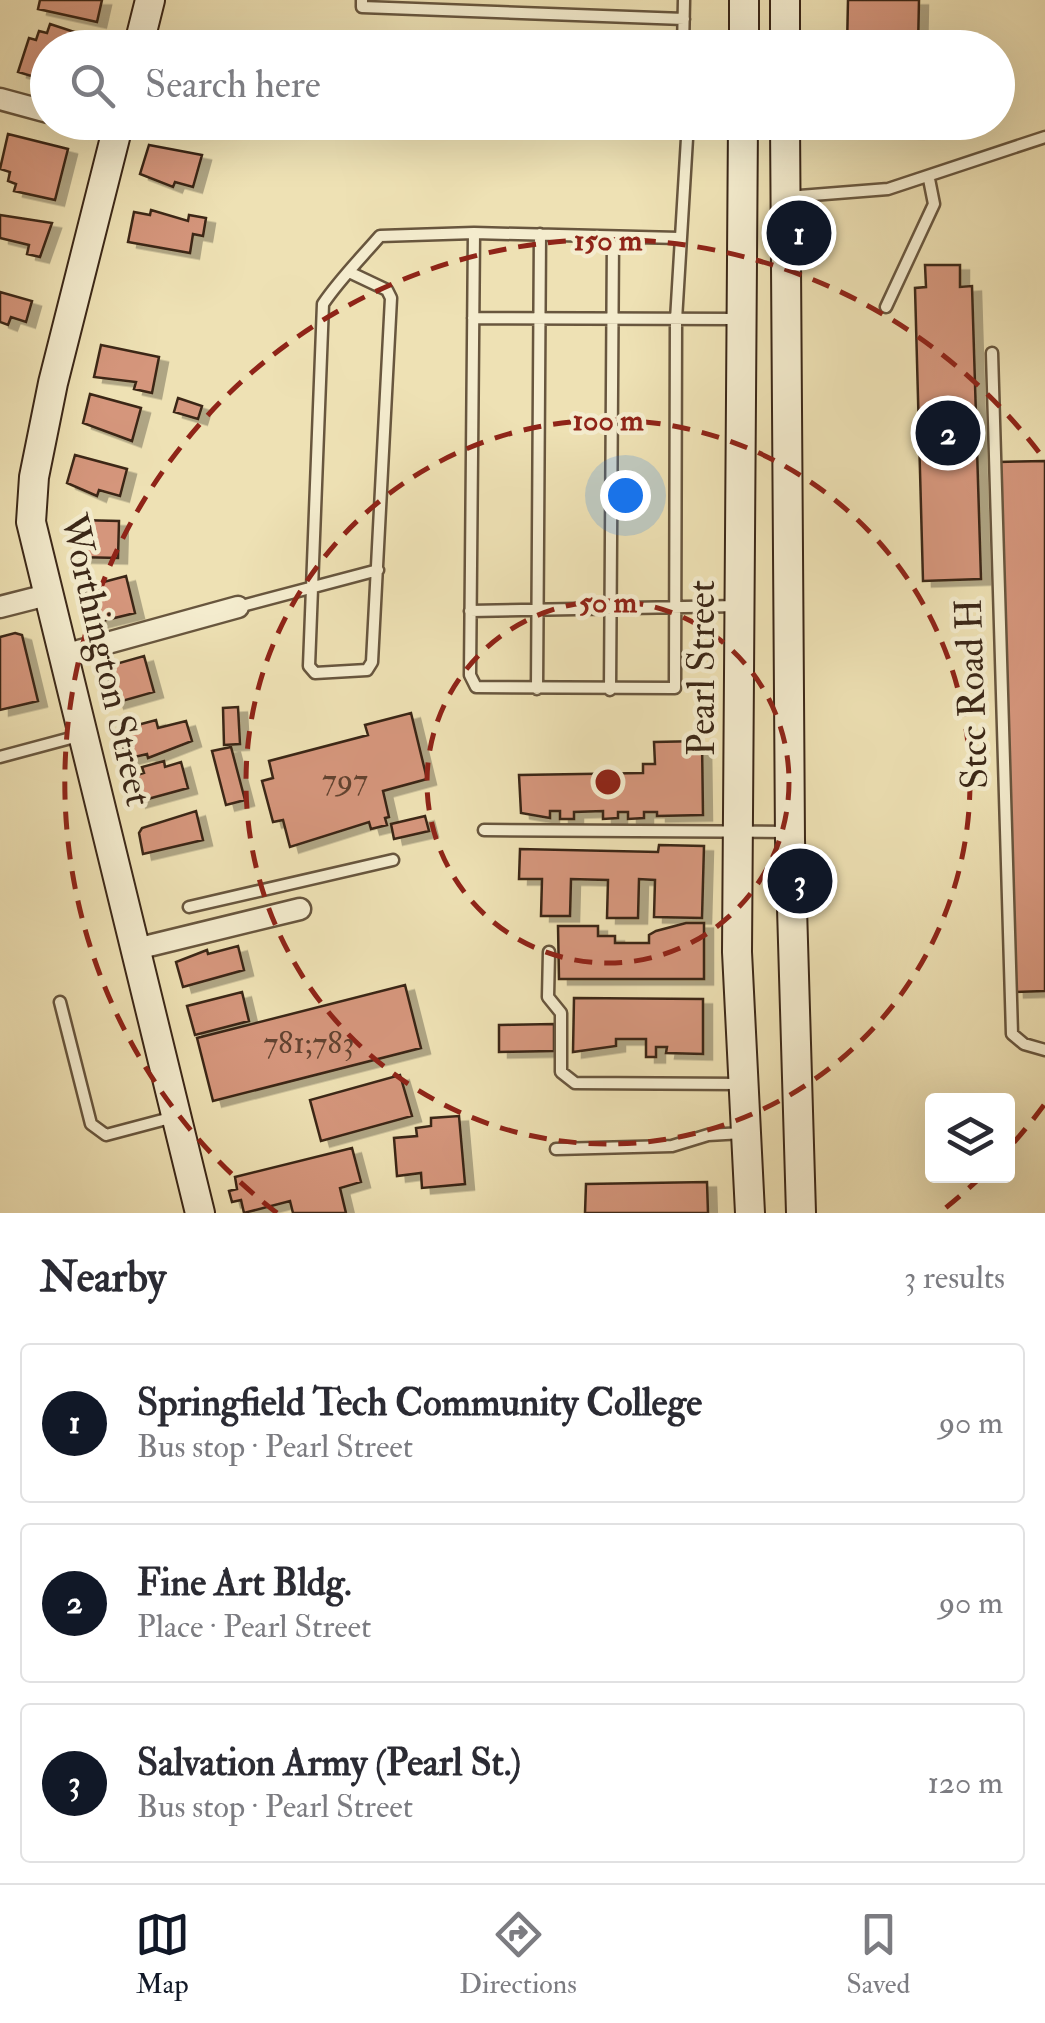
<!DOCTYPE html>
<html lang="en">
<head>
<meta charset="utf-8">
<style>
  :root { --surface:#fff; --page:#f7f7f7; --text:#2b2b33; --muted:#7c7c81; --line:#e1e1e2; --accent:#111827 }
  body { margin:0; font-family:"IM FELL Double Pica",serif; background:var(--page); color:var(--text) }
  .controls { position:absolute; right:30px; bottom:30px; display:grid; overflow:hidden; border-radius:10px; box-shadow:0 10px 40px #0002 }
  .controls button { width:90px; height:90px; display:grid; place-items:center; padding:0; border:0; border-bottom:2px solid var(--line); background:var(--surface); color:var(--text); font:50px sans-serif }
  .you { position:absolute; left:625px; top:495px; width:35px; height:35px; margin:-25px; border:8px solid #fff; border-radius:50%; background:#1a73e8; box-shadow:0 0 0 15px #1a73e833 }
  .badge { display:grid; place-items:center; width:65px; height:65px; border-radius:50%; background:var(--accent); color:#fff; font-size:32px; font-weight:700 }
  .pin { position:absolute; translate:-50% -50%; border:5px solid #fff; box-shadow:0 2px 10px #0006 }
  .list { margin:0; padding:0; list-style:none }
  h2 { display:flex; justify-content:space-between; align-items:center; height:130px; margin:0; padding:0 40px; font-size:42px }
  h2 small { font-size:32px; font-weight:400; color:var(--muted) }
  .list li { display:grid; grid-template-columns:65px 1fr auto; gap:30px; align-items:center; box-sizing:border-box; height:160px; margin:0 20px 20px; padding:0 20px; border:2px solid var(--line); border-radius:10px }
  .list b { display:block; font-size:38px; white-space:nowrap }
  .list p { margin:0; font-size:32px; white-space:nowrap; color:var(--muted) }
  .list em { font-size:32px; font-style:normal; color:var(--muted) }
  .icon { flex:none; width:55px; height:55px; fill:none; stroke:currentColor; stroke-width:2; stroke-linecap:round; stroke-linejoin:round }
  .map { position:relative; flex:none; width:1045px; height:1213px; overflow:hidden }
  .search { position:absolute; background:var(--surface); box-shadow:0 10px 40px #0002; left:30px; right:30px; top:30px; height:110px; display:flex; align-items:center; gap:25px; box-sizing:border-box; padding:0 35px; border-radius:55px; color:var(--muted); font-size:38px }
  .sheet { height:670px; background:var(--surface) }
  nav { display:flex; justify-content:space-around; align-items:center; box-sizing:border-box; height:140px; border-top:2px solid var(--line); background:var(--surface); font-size:28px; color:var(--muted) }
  nav a { display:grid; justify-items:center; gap:5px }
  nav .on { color:var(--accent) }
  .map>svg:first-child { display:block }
  .building { fill:#d5967b; stroke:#3b2717; stroke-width:2.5; filter:url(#shadow) }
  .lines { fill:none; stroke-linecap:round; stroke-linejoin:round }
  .lane-casing { stroke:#68563e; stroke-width:15 }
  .street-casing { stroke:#68563e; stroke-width:25 }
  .secondary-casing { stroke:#3b2717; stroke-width:32 }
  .lane { stroke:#f4ecce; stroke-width:10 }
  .street { stroke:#f4ecce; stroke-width:20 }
  .secondary { stroke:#f4ecce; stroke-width:28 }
  .ring { fill:none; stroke:#8f2418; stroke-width:5; stroke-dasharray:18 12 }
  .labels { text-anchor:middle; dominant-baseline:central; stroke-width:9; stroke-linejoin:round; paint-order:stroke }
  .number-label { font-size:32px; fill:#624330 }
  .street-label { font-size:38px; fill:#3b2717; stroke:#f4ecce }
  .centre { fill:#8f2418; stroke:#f4ecce; stroke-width:5 }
  .ring-label { font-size:30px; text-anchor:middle; font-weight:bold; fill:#8f2418; stroke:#f4ecce; stroke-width:9; stroke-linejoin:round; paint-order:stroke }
</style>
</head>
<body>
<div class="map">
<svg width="1045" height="1213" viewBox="0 0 1045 1213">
  <defs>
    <filter id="shadow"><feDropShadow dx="9" dy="5.5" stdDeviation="0" flood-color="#0004"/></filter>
  </defs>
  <rect width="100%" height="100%" fill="#eee1b4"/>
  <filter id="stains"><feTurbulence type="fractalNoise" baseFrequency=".002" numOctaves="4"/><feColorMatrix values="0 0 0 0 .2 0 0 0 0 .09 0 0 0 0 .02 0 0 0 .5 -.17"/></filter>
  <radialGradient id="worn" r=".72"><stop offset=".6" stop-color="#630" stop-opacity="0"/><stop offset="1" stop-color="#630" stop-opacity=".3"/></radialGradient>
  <path class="building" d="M40,0H102L97,22L38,9Z
    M848,0H919L918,48H847Z
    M50,24L93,38L90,48H48V81L18,72L29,38L36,40L39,31L47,33Z
    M177,38L194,43L195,39L224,48H174Z
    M165,122H209L207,132L188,128L187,132Z
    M845,122H916L915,133L845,131Z
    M8,134L68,149L55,200L14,191L16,184L8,181L10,172L0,169Z
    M149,145L202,155L193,187L175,182L173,187L140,174Z
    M151,210L188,221L189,215L206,218L203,236L193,234L190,253L128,242L134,212L150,215Z
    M0,215L52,223L40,257L27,254L29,245L0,238Z
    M925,265H960V287L972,286L981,579L923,581L915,288L926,287Z
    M0,292L32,301L26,322L11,317L8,325L0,322Z
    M101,345L159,357L152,393L134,389L136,382L94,377Z
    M90,394L141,408L132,441L83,423Z
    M178,398L202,406L198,419L174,412Z
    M75,455L127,469L120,496L99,490L97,496L67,483Z
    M1045,461V991L1015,992L998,462Z
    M78,520L119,521L118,558L77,557Z
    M126,576L135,613L94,623L85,587Z
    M15,633L22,635L38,701L0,710V637Z
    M144,656L154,692L115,703L105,667Z
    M238,707L240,744L224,745L223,708Z
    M411,713L427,779L383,791L389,817L385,818L387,825L371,829L369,822L290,847L283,820L273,822L262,781L273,778L269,761L368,735L365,725Z
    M156,720L158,728L186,721L192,741L148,758L147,754L126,759L119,730Z
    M702,741L703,815L657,816V812H644V818L628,819V812H618V818L603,819V811L574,812V819H560V811H550V818L521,813L519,775L643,773V764H655L654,742Z
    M231,747L245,800L226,805L212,751Z
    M164,761L165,767L181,762L188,788L137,802L130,777L144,773L142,767Z
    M196,811L203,840L143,854L139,833L142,828Z
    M425,816L429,831L394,839L391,824Z
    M659,845L704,846L702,918L654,917L655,880L639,879L638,918H607L608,880L571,879L570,916H541L542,879H519L520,849L658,852Z
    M686,923H704V979H559L558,926H598V936H615V943H649V935L656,931Z
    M238,946L244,970L183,987L176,962L207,950L208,954Z
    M405,985L421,1048L213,1101L197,1038Z
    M242,992L249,1021L195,1035L187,1006Z
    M574,998L703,999V1054L666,1053L667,1047H656V1057H646V1039H616V1046L573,1052Z
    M554,1024V1051L499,1052V1025Z
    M400,1075L412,1116L321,1141L310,1100Z
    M459,1116L465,1184L422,1188L421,1173L397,1176L394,1138L417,1136L416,1128L431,1126V1118Z
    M352,1148L361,1182L340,1188L346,1213H293L290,1201L244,1213L241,1200L232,1202L229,1191L237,1189L235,1177Z
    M707,1182L708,1213H585L586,1184Z"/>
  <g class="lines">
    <g class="lane-casing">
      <path id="lane" d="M362,0V7L684,19
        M683,48L684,0
        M787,197L888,189L1045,137
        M679,238L474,233L470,675L476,687L675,688L676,320L688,122
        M349,272L387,290L391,298L372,662L367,670L315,673L309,666L323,304C339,280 361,258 380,236L474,233
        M886,307L934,204L929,179
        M473,318L737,319
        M992,353L1012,1034L1024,1044L1045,1050
        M238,607L378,570
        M470,611L739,606
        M537,689L540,234
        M610,690L613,237
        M0,757L82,735
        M484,830L789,832
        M189,907L393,860
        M549,952L548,997L561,1013V1072L575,1083L742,1084
        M60,1002L91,1124L106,1135L174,1117
        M556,1149L672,1146L708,1135L743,1133"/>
    </g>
    <g class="street-casing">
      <path id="street" d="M0,99L48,112
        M89,122L117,130
        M0,607L47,595
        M64,655L238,607
        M136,949L300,909"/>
    </g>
    <g class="secondary-casing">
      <path id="secondary" d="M785,0V48
        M138,48L150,0
        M744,48V0
        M119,122L53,383L34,477L31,522L200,1213
        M743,122L737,952L750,1213
        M785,122L790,840L801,1213"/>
    </g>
    <use href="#lane" class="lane"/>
    <use href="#street" class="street"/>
    <use href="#secondary" class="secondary"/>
  </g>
  <g class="ring">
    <circle cx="608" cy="782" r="181"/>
    <circle cx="608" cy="782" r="362"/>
    <path d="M1044 1105A543 543 0 0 1 1008 1149M982 1176A543 543 0 0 1 939 1213M277 1213A543 543 0 1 1 1044 459"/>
  </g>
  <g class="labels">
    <g class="number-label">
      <text x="345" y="780">797</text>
      <text x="309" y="1043">781;783</text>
    </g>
    <g class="street-label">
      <text transform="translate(106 660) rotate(77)">Worthington Street</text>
      <text transform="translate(702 668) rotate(-90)">Pearl Street</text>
      <text transform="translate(972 694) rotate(-92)">Stcc Road H</text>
    </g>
  </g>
  <circle cx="608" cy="782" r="15" class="centre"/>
  <g class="ring-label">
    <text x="608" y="250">150 m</text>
    <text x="608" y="430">100 m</text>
    <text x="608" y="612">50 m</text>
  </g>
  <rect width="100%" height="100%" filter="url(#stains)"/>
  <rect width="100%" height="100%" fill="url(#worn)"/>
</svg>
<div class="controls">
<button><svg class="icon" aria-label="layers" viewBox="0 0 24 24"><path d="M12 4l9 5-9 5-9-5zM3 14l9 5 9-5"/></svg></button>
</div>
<div class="you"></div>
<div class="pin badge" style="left:799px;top:233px">1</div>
<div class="pin badge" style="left:948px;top:433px">2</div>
<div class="pin badge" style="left:800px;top:881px">3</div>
<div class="search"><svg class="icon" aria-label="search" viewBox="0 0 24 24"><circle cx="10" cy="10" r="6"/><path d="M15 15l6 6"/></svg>Search here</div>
</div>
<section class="sheet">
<h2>Nearby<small>3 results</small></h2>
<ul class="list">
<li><span class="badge">1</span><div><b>Springfield Tech Community College</b><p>Bus stop · Pearl Street</p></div><em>90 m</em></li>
<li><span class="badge">2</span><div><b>Fine Art Bldg.</b><p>Place · Pearl Street</p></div><em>90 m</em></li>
<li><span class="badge">3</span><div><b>Salvation Army (Pearl St.)</b><p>Bus stop · Pearl Street</p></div><em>120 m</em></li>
</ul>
</section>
<nav>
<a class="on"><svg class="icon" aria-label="map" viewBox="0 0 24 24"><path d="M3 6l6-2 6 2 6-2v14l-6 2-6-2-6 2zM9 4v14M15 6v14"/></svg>Map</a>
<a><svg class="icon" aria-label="directions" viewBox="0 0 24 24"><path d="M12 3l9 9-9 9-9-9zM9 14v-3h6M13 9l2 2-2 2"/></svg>Directions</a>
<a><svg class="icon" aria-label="saved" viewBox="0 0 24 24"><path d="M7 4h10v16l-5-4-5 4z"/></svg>Saved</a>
</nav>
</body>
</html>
